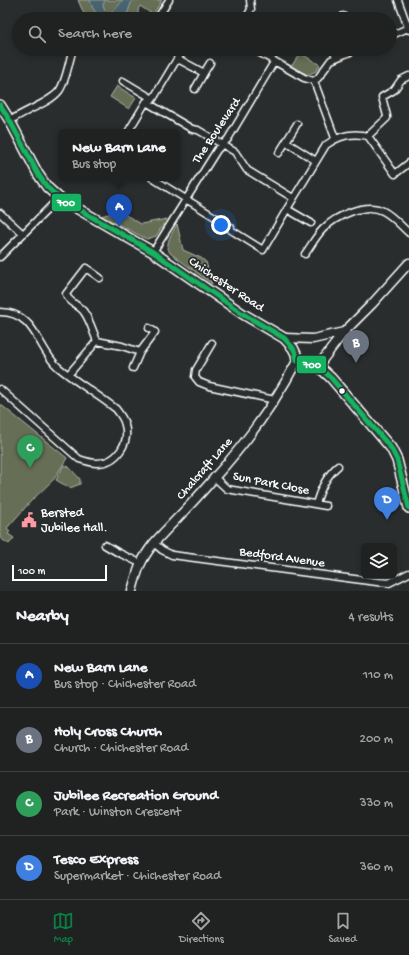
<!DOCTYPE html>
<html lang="en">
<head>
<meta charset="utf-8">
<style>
  :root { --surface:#202222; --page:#2d2f2f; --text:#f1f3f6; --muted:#a2a4a5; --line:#3d3f40; --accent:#0b8043 }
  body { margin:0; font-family:"Gochi Hand",sans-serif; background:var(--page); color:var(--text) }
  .controls { position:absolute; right:12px; bottom:12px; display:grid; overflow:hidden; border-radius:6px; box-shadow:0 2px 6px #0003 }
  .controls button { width:36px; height:36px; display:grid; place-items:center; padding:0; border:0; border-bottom:1px solid var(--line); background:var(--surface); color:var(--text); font:20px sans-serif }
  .scale { position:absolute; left:12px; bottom:10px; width:95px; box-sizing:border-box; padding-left:4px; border:2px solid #fff; border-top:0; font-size:11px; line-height:14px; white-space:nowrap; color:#fff; -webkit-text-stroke:3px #2a2d2e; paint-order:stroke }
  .you { position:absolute; left:221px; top:225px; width:14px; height:14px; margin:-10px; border:3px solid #fff; border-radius:50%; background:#1a73e8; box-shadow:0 0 0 6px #1a73e833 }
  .badge { display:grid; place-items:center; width:26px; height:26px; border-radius:50%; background:var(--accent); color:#fff; font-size:13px; font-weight:700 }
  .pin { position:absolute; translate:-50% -33px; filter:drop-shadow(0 1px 2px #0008) }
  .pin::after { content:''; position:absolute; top:21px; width:14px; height:12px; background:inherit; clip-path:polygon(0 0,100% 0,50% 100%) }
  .popup { position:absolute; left:58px; top:129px; width:122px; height:52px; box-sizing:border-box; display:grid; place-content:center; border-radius:6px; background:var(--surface); filter:drop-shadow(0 1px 3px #0005); font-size:13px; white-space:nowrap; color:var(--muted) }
  .popup b { font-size:15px; color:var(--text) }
  .popup::after { content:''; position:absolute; left:50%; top:100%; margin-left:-8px; border:8px solid transparent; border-top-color:var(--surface) }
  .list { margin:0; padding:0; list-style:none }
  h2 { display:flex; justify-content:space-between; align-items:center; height:52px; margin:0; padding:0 16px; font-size:17px }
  h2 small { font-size:13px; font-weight:400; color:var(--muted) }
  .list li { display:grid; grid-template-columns:26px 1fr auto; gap:12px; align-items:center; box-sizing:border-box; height:64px; padding:0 16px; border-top:1px solid var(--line) }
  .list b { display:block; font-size:15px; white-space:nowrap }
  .list p { margin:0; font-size:13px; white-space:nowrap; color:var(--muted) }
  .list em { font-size:13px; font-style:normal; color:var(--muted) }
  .icon { flex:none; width:22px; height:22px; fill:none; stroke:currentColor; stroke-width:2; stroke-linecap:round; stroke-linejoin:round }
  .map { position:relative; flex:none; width:409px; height:591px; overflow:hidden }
  .search { position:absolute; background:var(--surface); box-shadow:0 2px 6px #0003; left:12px; right:12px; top:12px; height:44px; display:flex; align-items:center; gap:10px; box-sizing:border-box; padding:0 14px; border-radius:22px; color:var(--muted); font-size:15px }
  .sheet { height:308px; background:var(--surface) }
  nav { display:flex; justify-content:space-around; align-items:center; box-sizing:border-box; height:56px; border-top:1px solid var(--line); background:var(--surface); font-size:11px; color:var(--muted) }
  nav a { display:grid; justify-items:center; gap:2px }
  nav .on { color:var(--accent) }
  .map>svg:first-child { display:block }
  .green { fill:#666e55; stroke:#b2b6aa }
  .water { fill:#49636e; stroke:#92a1a8 }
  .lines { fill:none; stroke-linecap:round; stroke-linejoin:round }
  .minor-casing { stroke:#fff; stroke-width:9 }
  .tertiary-casing { stroke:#fff; stroke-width:11 }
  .secondary-casing { stroke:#fff; stroke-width:12 }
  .minor { stroke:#2a2d2e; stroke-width:6 }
  .tertiary { stroke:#2a2d2e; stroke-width:8 }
  .secondary { stroke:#2a2d2e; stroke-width:9 }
  .bus-1-casing { stroke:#2a2d2e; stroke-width:8 }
  .bus-1 { stroke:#13b361; stroke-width:5 }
  .bus-dot { fill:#fff; stroke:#2a2d2e; stroke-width:1.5 }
  .labels { text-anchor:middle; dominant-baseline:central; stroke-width:3.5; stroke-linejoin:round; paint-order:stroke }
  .street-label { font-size:13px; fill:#fff; stroke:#2a2d2e }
  .poi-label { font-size:13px; fill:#fff; stroke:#2a2d2e; text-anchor:start }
  .line-badge { stroke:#2a2d2e; stroke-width:1.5 }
  .badge-label { font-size:11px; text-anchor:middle; font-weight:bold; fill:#fff }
</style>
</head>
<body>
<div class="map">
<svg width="409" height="591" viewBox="0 0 409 591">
  <rect width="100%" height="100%" fill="#2a2d2e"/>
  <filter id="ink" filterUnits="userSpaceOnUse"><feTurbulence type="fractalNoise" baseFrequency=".025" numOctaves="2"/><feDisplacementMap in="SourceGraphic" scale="8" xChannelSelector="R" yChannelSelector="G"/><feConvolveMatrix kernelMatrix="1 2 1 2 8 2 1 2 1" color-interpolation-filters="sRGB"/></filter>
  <g filter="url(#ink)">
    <path class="green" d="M78,0H162L154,13L152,14L140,6C137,10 139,14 137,19H87L84,14Z
      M300,53L320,65L316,71L308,75L291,67Z
      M117,86L136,98L129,109L110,97Z
      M119,211L141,224L167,219L156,236L147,239L101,216Z
      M177,224L183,250L201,258L206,262L212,284L170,253C164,243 172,234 177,224Z
      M0,404L67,458L54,479L31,501L7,528L10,531L8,534L14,538L9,544L0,538Z
      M64,465L69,467L80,479V484L70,488L56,480Z"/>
    <path class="water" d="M90,0H105L103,5L105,10L107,12C114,12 119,6 122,0H132L128,12L123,19H100L92,7Z"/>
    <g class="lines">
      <g class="minor-casing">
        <path id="minor" d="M398,0L409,30
          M343,16L348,19
          M160,19L159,16L169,0
          M246,19L251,9L250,0
          M390,36L408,28
          M253,49L304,78L314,81L318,78L331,60L357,49
          M333,49L336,57
          M178,59L204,73L210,63
          M123,81L153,99
          M314,81L335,138
          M195,89L204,73
          M146,102L192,129L198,130L235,152L247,170L293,198
          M146,102L153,99L183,49
          M10,121C23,111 50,103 59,91C66,82 69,61 73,49
          M128,132L146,102
          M368,136L387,118V116L382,97L394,90L401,80L409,76
          M286,142L316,161
          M279,153L297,124
          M152,178L231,227V230L263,250L287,209L311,223
          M287,209L326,145C339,135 352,132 368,136L395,174L409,163
          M0,213L23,234
          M153,252L217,150L228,139L274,62
          M305,254C311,246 316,236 323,229C336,216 365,202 383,211C393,216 401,226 409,233
          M0,257L59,198
          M0,312C36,312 37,348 58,367C76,382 97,394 116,409C120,414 124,419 125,425C130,443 117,463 97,463C91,463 85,461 79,459L0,389
          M97,341C93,332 90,320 84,312C79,305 68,302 66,294L86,268L100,278
          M212,343L196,370L195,377L199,382L209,386L275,400
          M133,368L140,352L155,332L149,328
          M69,374L97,341L122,346L140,352
          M215,478L227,489L326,506
          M316,504C320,490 327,475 338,466
          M154,543L162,550L172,555L377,582L389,583L409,573
          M105,545L117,552L140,563"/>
      </g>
      <g class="tertiary-casing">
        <path id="tertiary" d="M284,338L313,339L344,332
          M318,366L344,332L372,304L409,263
          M132,591C138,569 140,561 154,543C174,521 195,501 214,478C246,443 275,403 297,361"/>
      </g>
      <g class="secondary-casing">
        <path id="secondary" d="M0,105L10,121L38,174L47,187L59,198L153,252L243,314L284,338L293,348L296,354L297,361L318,366L331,378L391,448L397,460L409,508"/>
      </g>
      <use href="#minor" class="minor"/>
      <use href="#tertiary" class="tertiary"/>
      <use href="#secondary" class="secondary"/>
      <g class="bus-1-casing">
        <path id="bus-1" d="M0,105L10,121L38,174L47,187L59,198L153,252L243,314L284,338L293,348L296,354L297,361L318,366L331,378L391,448L397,460L409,508"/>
      </g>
      <use href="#bus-1" class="bus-1"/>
    </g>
  </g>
  <defs>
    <g id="civic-bare" transform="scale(1.2)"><path d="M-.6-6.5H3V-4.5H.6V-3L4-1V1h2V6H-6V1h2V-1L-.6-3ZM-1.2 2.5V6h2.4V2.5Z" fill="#ff9aa2" stroke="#2a2d2e" stroke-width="2.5" paint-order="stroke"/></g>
  </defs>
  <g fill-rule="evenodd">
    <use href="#civic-bare" x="29" y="520"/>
  </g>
  <circle class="bus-dot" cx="342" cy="391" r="3.5"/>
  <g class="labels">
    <g class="street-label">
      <text transform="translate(217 131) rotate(-56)">The Boulevard</text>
      <text transform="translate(226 285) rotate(34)">Chichester Road</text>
      <text transform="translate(205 469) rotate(-49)">Chalcraft Lane</text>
      <text transform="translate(271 484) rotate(11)">Sun Park Close</text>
      <text transform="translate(282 558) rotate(8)">Bedford Avenue</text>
    </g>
    <g class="poi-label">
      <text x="41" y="513">Bersted<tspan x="41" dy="15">Jubilee Hall.</tspan></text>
    </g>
  </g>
  <g class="line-badge">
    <rect x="51" y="193" width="31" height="19" rx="4" fill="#13b361"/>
    <rect x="296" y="355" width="31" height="19" rx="4" fill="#13b361"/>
  </g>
  <g class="badge-label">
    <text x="66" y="206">700</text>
    <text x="312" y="368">700</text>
  </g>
</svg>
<div class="controls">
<button><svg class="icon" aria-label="layers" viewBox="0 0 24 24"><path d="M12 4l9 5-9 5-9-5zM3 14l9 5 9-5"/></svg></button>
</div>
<div class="scale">100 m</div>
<div class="you"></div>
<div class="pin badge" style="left:119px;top:227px;background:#1a4fb4">A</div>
<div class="popup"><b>New Barn Lane</b>Bus stop</div>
<div class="pin badge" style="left:356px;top:363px;background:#6b7280">B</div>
<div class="pin badge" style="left:30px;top:468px;background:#2e9e5b">C</div>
<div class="pin badge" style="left:387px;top:520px;background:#3f7fe0">D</div>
<div class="search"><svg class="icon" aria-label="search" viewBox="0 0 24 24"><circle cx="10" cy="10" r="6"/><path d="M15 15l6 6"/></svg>Search here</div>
</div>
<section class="sheet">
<h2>Nearby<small>4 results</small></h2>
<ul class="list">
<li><span class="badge" style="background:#1a4fb4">A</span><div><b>New Barn Lane</b><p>Bus stop · Chichester Road</p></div><em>110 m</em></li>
<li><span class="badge" style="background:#6b7280">B</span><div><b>Holy Cross Church</b><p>Church · Chichester Road</p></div><em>200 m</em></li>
<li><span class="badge" style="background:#2e9e5b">C</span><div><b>Jubilee Recreation Ground</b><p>Park · Winston Crescent</p></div><em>330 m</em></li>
<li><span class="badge" style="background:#3f7fe0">D</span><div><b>Tesco Express</b><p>Supermarket · Chichester Road</p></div><em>360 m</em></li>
</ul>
</section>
<nav>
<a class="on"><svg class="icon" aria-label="map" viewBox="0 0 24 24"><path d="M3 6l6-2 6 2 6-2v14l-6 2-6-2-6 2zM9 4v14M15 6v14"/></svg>Map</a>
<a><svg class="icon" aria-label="directions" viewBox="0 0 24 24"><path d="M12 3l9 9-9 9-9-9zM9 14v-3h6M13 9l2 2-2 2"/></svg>Directions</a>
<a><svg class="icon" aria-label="saved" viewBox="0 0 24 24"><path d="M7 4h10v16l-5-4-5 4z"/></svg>Saved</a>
</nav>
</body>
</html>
